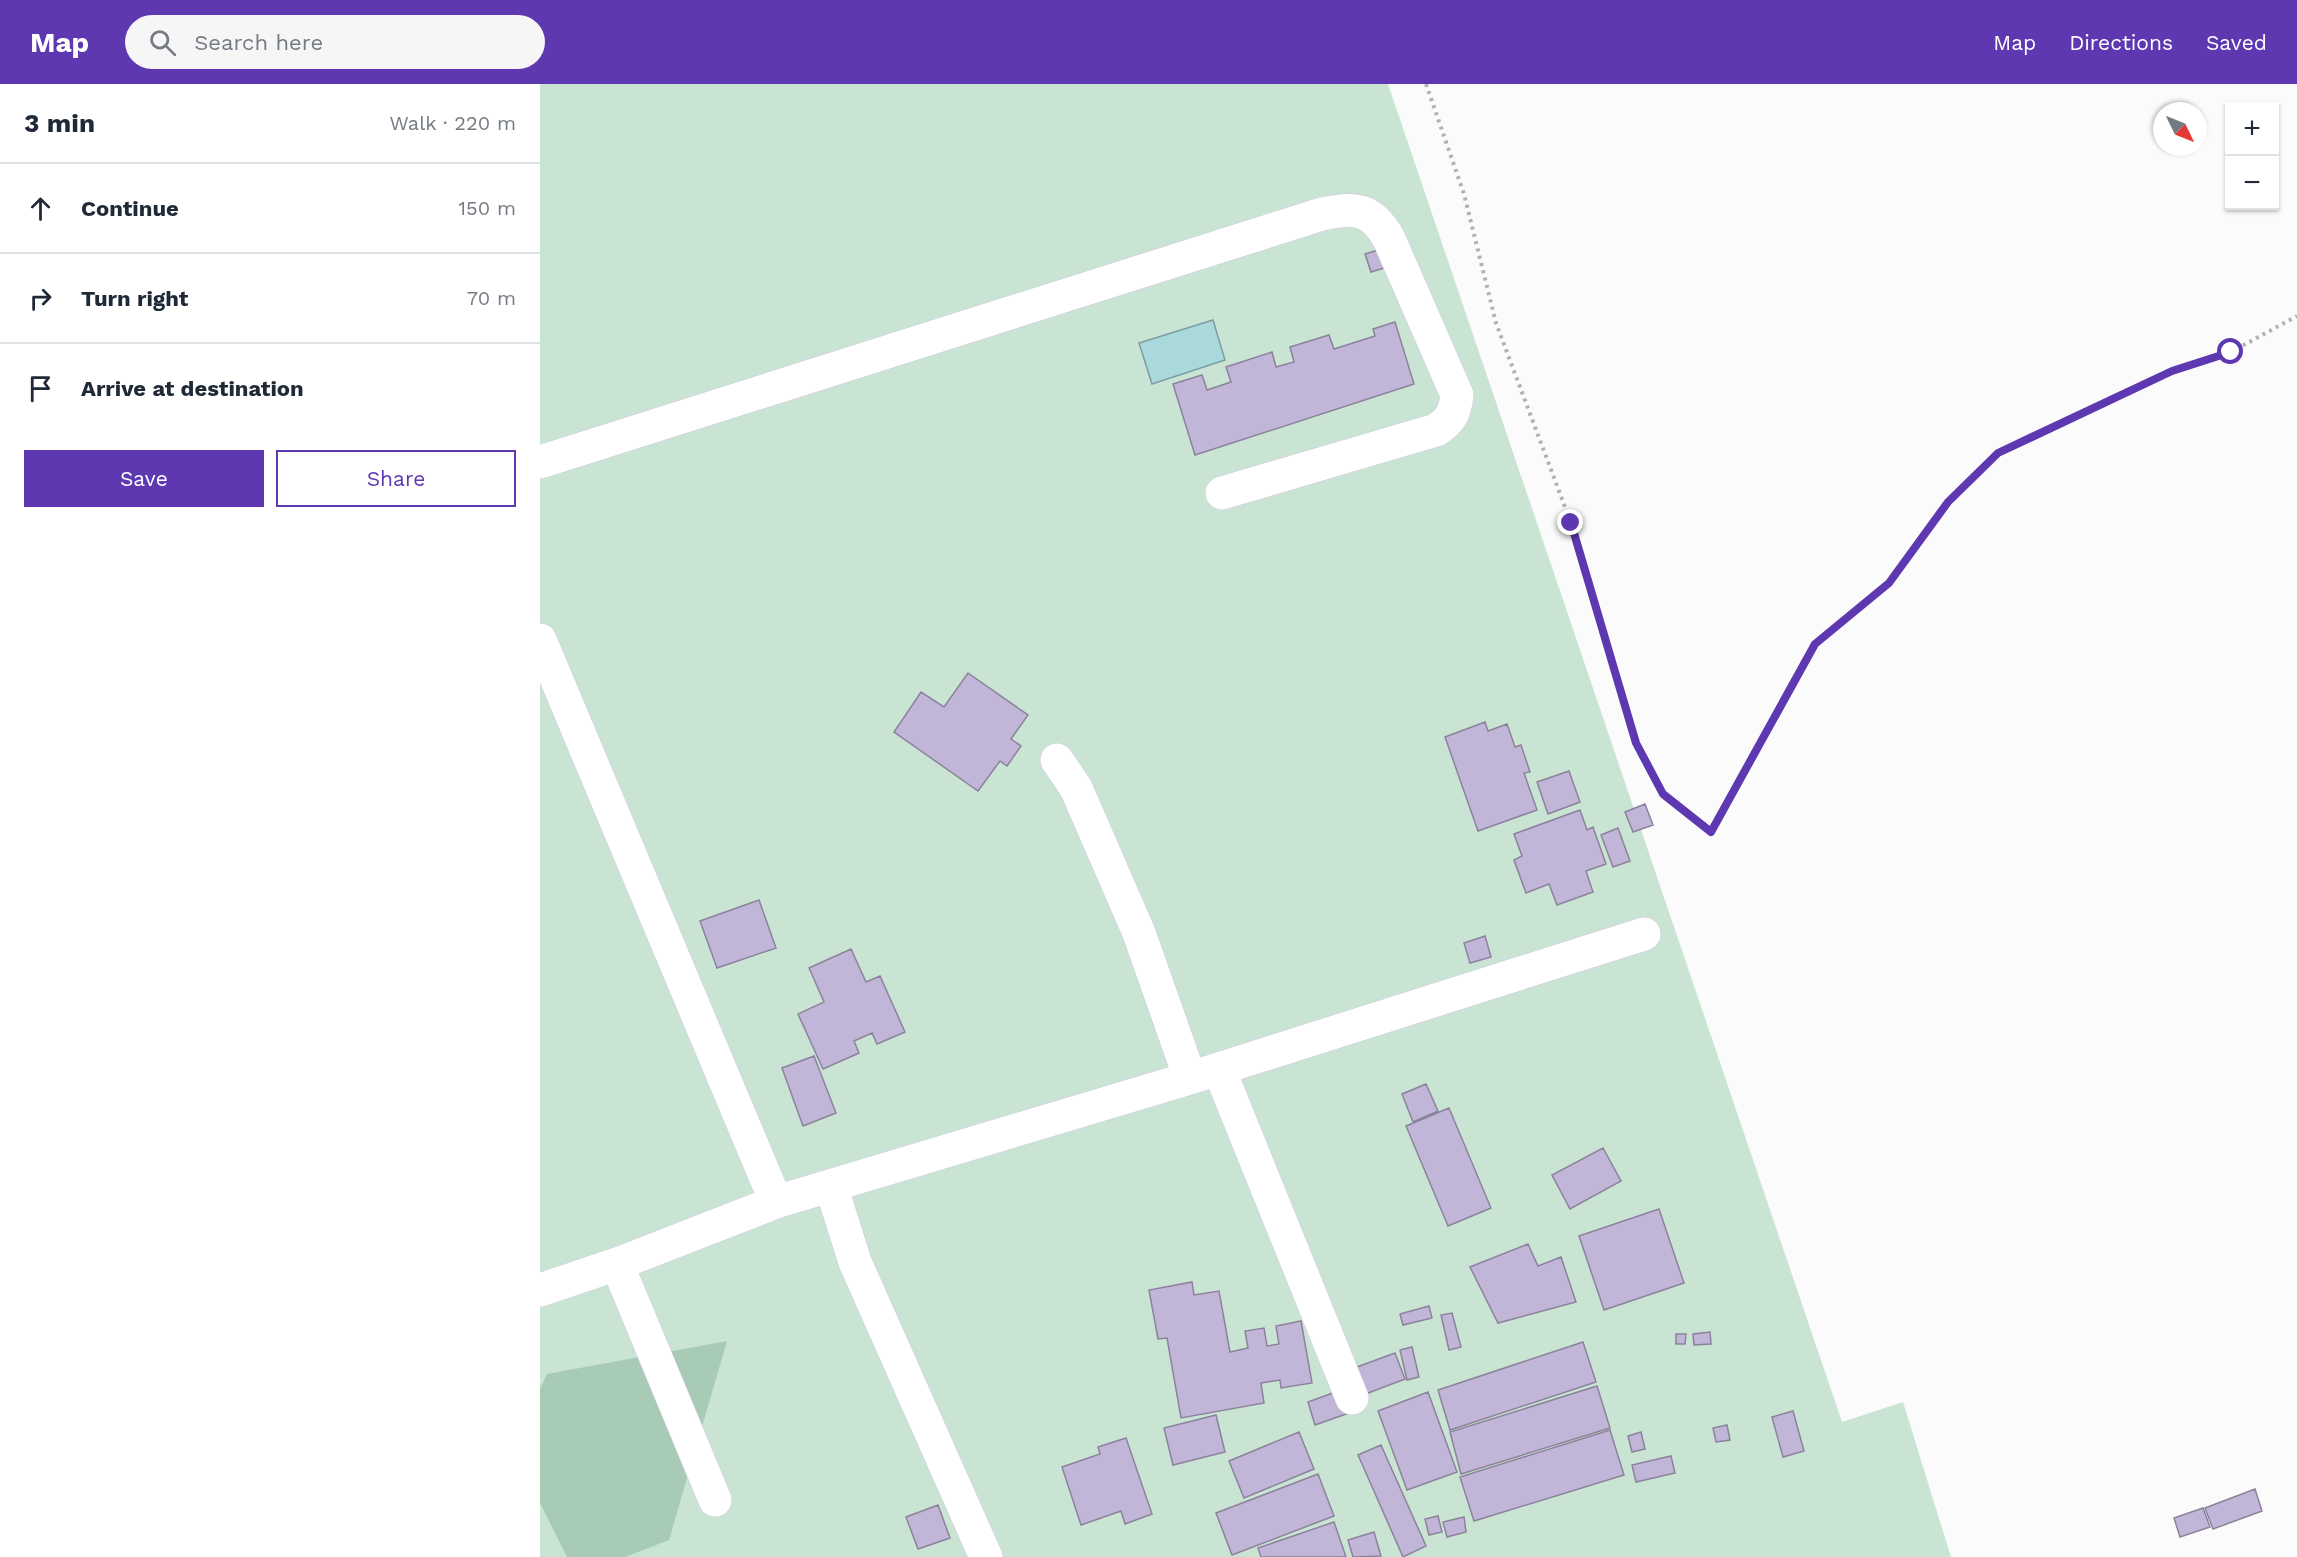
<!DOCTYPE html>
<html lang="en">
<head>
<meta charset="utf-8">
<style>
  :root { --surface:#fff; --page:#f6f6f7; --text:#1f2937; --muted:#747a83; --line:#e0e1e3; --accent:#5e38b1 }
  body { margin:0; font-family:"Work Sans",sans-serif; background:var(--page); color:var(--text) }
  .controls { position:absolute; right:18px; top:18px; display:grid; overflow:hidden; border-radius:0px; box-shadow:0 2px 4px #0004 }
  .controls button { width:54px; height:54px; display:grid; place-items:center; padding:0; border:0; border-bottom:2px solid var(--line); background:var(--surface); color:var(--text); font:30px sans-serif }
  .compass { position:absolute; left:1613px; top:18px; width:54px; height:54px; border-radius:50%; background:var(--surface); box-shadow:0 2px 4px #0004; rotate:133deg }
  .stop { position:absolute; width:18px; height:18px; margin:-14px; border:4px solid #5e38b1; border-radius:50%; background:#fff }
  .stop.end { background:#5e38b1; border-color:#fff; box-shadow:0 2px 6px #0008 }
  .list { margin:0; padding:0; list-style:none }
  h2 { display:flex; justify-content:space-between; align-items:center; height:78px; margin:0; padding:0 24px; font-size:26px }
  h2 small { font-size:20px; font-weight:400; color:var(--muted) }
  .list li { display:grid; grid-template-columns:39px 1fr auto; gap:18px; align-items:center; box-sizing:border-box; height:90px; padding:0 24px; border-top:2px solid var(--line) }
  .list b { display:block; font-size:22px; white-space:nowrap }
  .list em { font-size:20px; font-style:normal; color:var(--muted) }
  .actions { display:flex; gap:12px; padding:18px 24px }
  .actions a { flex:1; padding:14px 0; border:2px solid var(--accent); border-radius:0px; text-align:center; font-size:21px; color:var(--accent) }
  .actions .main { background:var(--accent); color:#fff }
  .icon { flex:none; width:33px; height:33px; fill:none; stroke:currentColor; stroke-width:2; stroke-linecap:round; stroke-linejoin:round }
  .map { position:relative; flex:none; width:1757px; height:1473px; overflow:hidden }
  header { display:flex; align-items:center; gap:36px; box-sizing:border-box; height:84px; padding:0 30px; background:var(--accent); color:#fff }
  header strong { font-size:28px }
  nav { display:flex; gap:33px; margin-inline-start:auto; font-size:21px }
  .search { width:420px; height:54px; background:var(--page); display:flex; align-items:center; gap:15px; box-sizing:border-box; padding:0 21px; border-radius:33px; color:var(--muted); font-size:22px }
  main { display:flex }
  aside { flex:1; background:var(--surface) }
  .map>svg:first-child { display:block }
  .green { fill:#cae4d4 }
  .forest { fill:#a8cbb5 }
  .water { fill:#a9d9db; stroke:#7c9da1; stroke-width:1.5 }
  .building { fill:#c2b6d8; stroke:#8b829b; stroke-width:1.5 }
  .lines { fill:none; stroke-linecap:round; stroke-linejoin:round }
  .minor-casing { stroke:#d4cbe6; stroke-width:34 }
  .path { stroke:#b1b0b2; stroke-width:4; stroke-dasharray:3 4.5; stroke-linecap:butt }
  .minor { stroke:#fff; stroke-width:33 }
  .route { stroke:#5e38b1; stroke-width:8 }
</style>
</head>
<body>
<header>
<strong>Map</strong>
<div class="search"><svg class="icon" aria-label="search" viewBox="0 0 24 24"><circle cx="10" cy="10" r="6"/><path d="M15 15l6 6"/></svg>Search here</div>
<nav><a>Map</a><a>Directions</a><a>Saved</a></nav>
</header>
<main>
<aside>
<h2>3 min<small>Walk · 220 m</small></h2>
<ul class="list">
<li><svg class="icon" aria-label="ahead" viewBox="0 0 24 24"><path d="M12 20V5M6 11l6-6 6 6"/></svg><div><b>Continue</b></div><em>150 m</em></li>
<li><svg class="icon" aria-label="right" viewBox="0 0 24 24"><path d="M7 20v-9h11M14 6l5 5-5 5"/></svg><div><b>Turn right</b></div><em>70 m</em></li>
<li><svg class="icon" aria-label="arrive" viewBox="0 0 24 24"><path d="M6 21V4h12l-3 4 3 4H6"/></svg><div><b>Arrive at destination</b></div></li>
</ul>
<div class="actions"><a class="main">Save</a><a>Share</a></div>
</aside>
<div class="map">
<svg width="1757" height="1473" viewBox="0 0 1757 1473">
  <rect width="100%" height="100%" fill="#fbfbfb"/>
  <path class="green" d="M0,0H848L1302,1338L1363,1318L1411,1473H0Z"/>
  <path class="forest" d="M187,1257L129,1456L85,1473H27L0,1419V1305L7,1290Z"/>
  <path class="water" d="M673,236L685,276L612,300L599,259Z"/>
  <path class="building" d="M848,163L854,181L831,188L825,170Z
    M855,238L874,300L655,371L633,300L662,291L667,306L691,298L686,283L732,268L736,283L754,278L750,263L789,251L794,265L835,252L833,245Z
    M428,589L488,631L471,655L481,662L467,682L460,677L438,707L354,648L381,608L404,623Z
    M945,638L948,647L967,640L975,663L981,661L990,688L984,689L997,726L938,747L905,653Z
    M1029,687L1040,718L1008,730L997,698Z
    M1105,720L1113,741L1093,748L1085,728Z
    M1040,726L1047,746L1053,743L1066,780L1046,787L1053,808L1017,821L1009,800L986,809L974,776L982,772L974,750Z
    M1078,744L1090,777L1073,783L1061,751Z
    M219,816L236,864L177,884L160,837Z
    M945,852L951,873L930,879L924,859Z
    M311,865L326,898L340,892L365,948L337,960L332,949L314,957L319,969L283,985L258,930L284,918L269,884Z
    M274,972L296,1029L263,1042L242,984Z
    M886,1000L898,1027L873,1038L862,1010Z
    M909,1024L951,1124L908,1142L866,1042Z
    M1063,1064L1081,1097L1030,1125L1012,1091Z
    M1119,1125L1144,1199L1064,1226L1039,1152Z
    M988,1160L998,1182L1021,1173L1036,1218L958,1239L930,1183Z
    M652,1198L654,1211L679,1207L690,1268L708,1264L705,1247L724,1244L727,1262L739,1260L736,1242L761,1237L772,1299L741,1304L740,1296L721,1299L724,1319L641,1334L627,1254L618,1255L609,1206Z
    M889,1222L892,1234L863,1241L860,1230Z
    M912,1229L921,1263L909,1266L901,1231Z
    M1170,1248L1171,1260L1154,1261L1153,1250Z
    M1136,1250H1146L1145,1260H1136Z
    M1043,1258L1056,1298L910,1346L898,1306Z
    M872,1263L879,1293L867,1296L860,1266Z
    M855,1269L865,1295L815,1314L806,1287Z
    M1057,1302L1070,1344L921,1390L910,1348Z
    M801,1306L809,1329L775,1341L768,1318Z
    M888,1308L917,1388L867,1406L838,1327Z
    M1253,1327L1264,1367L1243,1373L1232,1333Z
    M676,1331L685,1368L633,1381L624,1344Z
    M1187,1341L1190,1356L1176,1358L1173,1344Z
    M1070,1346L1084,1391L934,1437L920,1393Z
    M759,1348L774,1385L704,1414L689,1377Z
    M1101,1348L1105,1365L1092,1368L1088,1352Z
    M586,1354L612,1430L585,1440L581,1427L541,1441L522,1383L560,1370L558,1363Z
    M841,1361L886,1462L863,1473L818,1371Z
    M1131,1372L1135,1389L1096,1398L1092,1381Z
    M778,1390L794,1432L692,1471L676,1429Z
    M1715,1405L1722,1427L1673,1445L1665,1424Z
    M398,1421L410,1454L378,1465L366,1433Z
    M1663,1424L1670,1443L1640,1453L1634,1434Z
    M898,1432L902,1448L889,1451L885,1435Z
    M924,1433L926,1448L907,1453L903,1438Z
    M794,1438L806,1473H721L718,1464Z
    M834,1448L841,1472L813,1473L808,1456Z"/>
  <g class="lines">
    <g class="minor-casing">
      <path id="minor" d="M0,378L782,130C815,123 832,124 849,155L917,311C915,328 911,337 896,346L682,409
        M0,556L236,1118
        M517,676L536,704L599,849L650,994
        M679,985L812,1314
        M291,1102L315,1178L446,1473
        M77,1180L175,1416
        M0,1206L77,1180L236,1118L650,994L1104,850"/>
    </g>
    <path class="path" d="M886,0L924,110L956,239L1031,439L1096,659L1123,710L1171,748L1275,560L1349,499L1408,418L1458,369L1632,287L1691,268L1757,232"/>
    <use href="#minor" class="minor"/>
  </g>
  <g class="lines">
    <path class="route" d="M1031,439L1096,659L1123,710L1171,748L1275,560L1349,499L1408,418L1458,369L1632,287L1691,268"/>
  </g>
</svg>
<div class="controls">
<button>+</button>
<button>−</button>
</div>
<svg class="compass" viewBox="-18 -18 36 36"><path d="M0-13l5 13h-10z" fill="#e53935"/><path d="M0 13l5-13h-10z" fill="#747a83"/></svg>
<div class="stop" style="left:1691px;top:268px"></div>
<div class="stop end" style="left:1031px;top:439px"></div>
</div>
</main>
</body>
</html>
